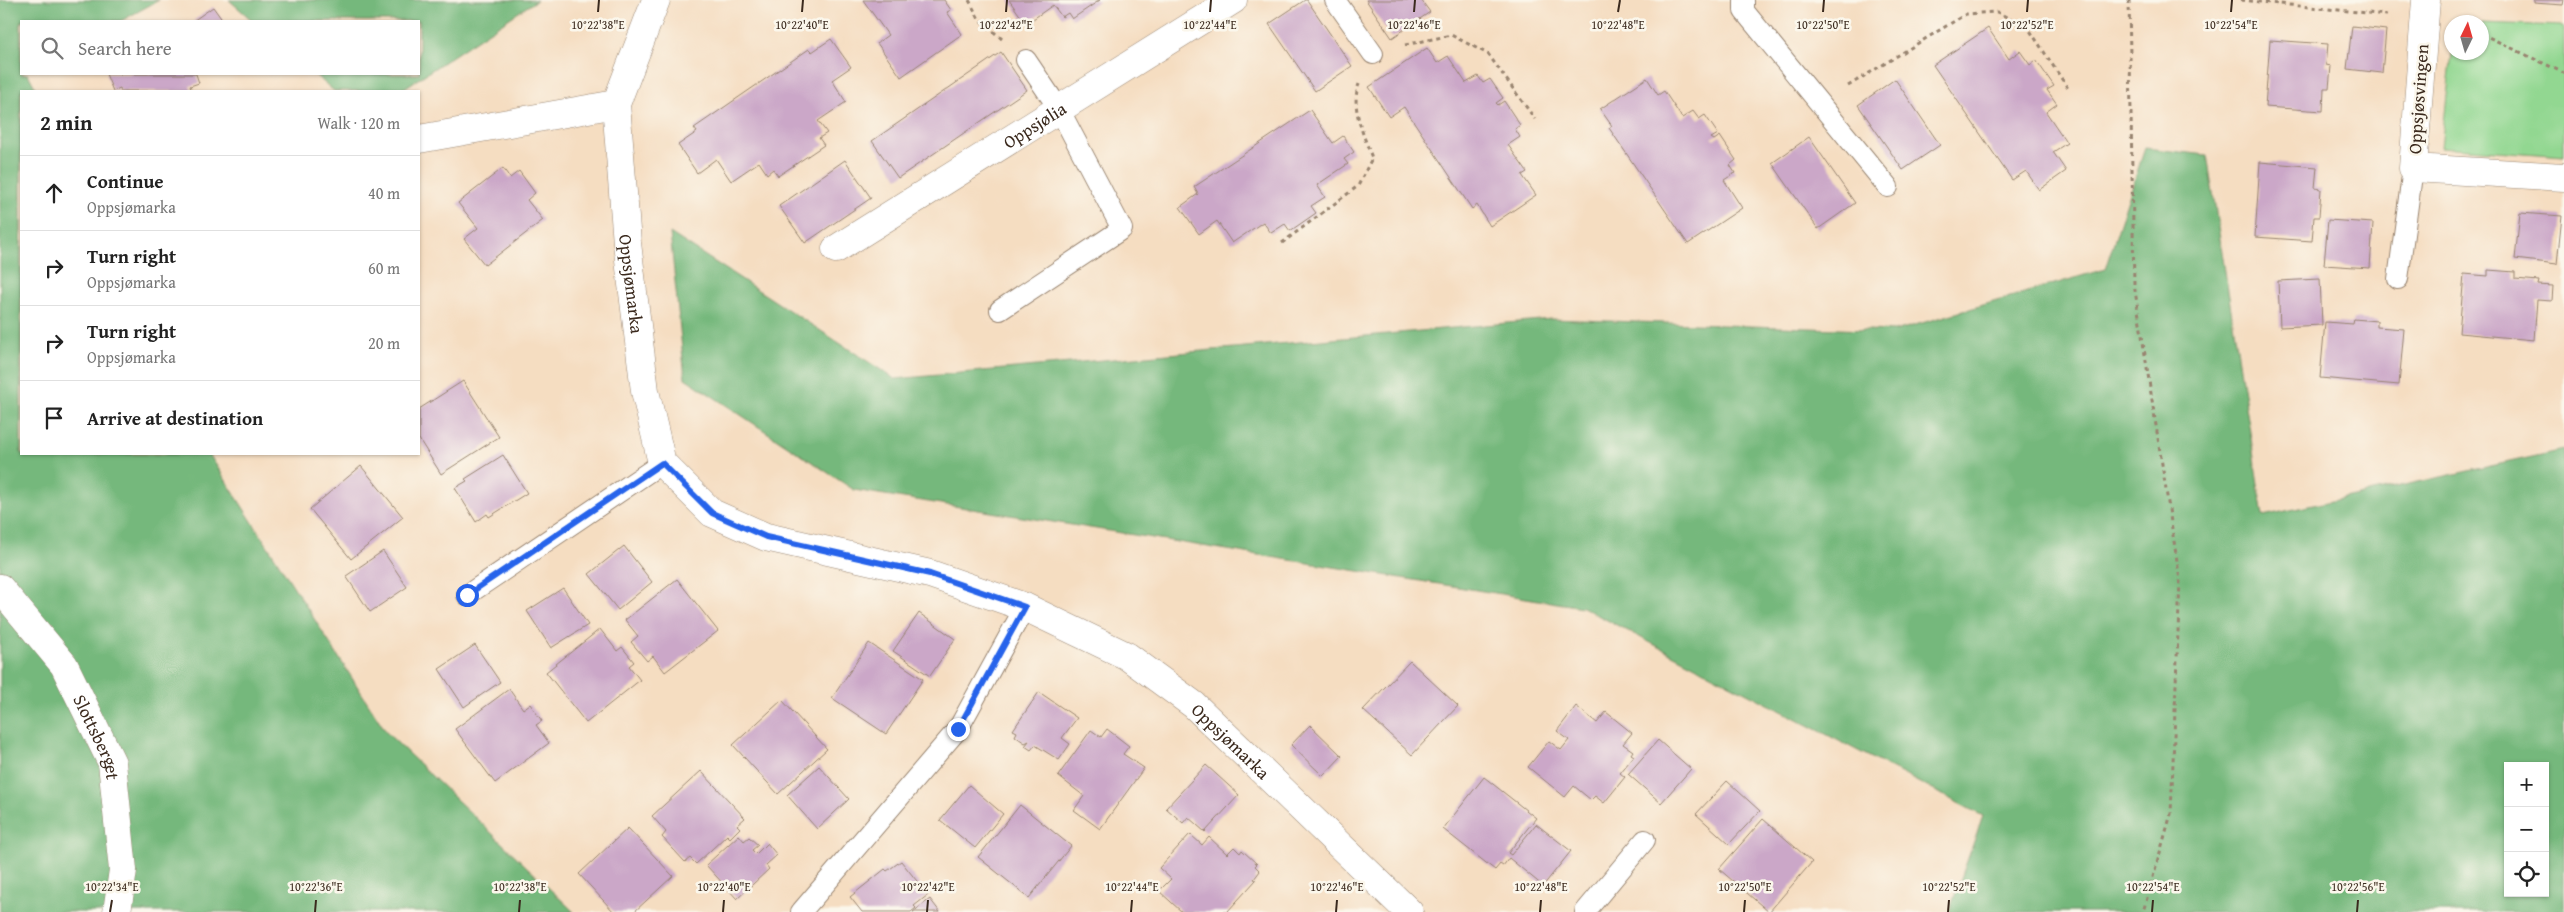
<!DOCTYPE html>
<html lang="en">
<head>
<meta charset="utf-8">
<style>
  :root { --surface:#fff; --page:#f2f2f2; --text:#222; --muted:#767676; --line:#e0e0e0 }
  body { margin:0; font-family:"Gentium Book Plus",serif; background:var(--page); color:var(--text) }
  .controls { position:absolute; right:15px; bottom:15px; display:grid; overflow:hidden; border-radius:0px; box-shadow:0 1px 4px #0004 }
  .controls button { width:45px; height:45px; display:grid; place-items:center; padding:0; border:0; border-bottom:1px solid var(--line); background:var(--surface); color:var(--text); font:25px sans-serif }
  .compass { position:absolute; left:2444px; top:15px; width:45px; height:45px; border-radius:50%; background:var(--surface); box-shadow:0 1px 4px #0004; rotate:5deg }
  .stop { position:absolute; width:15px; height:15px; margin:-11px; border:4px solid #2563eb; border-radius:50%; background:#fff }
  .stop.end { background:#2563eb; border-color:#fff; box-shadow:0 1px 5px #0008 }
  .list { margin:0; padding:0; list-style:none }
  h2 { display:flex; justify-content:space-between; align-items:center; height:65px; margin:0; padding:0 20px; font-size:21px }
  h2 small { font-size:16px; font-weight:400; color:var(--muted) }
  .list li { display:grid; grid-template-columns:32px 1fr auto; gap:15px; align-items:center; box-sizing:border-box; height:75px; padding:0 20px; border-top:1px solid var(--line) }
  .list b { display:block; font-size:19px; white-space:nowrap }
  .list p { margin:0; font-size:16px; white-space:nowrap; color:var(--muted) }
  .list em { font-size:16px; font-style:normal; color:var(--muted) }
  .icon { flex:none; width:28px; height:28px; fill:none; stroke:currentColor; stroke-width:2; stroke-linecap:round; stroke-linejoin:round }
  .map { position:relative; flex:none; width:2564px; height:912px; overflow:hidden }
  .search { position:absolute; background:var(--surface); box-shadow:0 1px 4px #0004; left:20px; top:20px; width:400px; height:55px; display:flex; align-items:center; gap:12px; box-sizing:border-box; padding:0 18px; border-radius:0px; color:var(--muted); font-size:19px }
  .panel { position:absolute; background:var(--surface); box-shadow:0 1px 4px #0004; left:20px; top:90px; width:400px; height:365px; border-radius:0px }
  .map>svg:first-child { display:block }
  .green { fill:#92d791; stroke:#668058 }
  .forest { fill:#75b87b; stroke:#58714c; fill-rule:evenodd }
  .building { fill:#cba7c8 }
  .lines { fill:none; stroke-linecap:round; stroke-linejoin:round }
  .service-casing { stroke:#988470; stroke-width:22 }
  .minor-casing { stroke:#988470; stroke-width:29 }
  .path { stroke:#988470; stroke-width:3; stroke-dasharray:4 4; stroke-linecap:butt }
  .service { stroke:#fff; stroke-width:20 }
  .minor { stroke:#fff; stroke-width:28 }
  .route { stroke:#2563eb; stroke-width:6 }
  .ticks { fill:none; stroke:#3b2a1e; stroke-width:2 }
  .labels { text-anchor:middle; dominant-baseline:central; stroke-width:5; stroke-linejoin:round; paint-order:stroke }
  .street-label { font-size:18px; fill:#3b2a1e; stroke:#fbf7ec }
  .ticks-label { font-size:12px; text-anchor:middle; fill:#3b2a1e; stroke:#fbf7ec; stroke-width:5; stroke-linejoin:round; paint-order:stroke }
</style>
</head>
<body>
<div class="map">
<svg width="2564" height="912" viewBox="0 0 2564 912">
  <rect width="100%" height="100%" fill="#fbf7ec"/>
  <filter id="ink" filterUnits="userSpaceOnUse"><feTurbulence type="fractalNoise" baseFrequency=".02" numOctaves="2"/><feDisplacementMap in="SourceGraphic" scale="10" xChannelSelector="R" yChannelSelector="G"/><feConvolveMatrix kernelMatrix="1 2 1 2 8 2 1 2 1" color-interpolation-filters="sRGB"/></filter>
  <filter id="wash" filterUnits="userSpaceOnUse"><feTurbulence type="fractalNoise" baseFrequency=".0096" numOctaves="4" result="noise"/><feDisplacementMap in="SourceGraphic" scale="20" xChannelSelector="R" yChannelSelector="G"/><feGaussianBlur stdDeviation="1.12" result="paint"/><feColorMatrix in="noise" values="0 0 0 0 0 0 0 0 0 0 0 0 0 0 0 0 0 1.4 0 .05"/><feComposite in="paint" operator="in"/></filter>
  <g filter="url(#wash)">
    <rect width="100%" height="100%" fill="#f5ddc1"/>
    <path class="green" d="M2482,23L2564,26V156L2441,147L2452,53L2482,52Z"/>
    <path class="forest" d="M0,0H159L121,21H21V74H28L37,91H21V454H209L387,733L574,912H0Z
      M229,0H537L400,91H334L314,74H419V21H253Z
      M2145,148L2207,155L2263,516L2564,450V912H1949L1983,816L1582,607L854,490L685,378L670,233L895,379L1551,319L1895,331L2105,269ZM2508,766H2545V893H2508Z"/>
    <g id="blocks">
      <path class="building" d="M863,0H944L951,10L947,12L962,34L901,77L877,43L888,35Z
        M1009,0H1100L1072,19L1068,13L1062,17L1053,5L1026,24Z
        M1305,0H1307L1352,66L1315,91L1269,24Z
        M1366,0H1421L1430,12L1392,38Z
        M2534,0H2564L2563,5L2534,3Z
        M213,7L223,21H193Z
        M2352,26L2386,30L2382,73L2347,69Z
        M1988,28L2009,59L2020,51L2030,65L2036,60L2054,86L2047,90L2057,104L2046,112L2067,143L2053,152L2066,171L2039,190L2026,171L2012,180L1933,65Z
        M831,39L851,67L832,80L846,102L818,121L827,133L819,138L824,145L778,176L773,169L767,174L759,162L731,181L716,159L697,173L678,145L697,132L694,128L809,49L812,52Z
        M2270,40L2328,44L2326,65L2331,66L2329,88H2324L2323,111L2265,107Z
        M1427,48L1437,63L1448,56L1466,83L1478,76L1483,83L1490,79L1503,98L1496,103L1498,105L1504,101L1520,125L1515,129L1520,137L1508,145L1527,172L1522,175L1536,195L1490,226L1477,205L1472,209L1404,107L1389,117L1369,87Z
        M1001,52L1027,90L898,178L872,141Z
        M106,74H196L199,83L190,86L192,91H121L120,88L113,91Z
        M1647,78L1658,95L1664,91L1682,118L1693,111L1699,119L1705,115L1718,134L1711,138L1714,140L1720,136L1736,160L1730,165L1735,173L1724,180L1742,208L1688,244L1609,128L1612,126L1600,109Z
        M1895,79L1940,145L1903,170L1858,105Z
        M1310,110L1333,143L1343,136L1354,152L1344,159L1348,164L1317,185L1325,197L1311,206L1316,213L1290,231L1285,224L1271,233L1263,222L1232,243L1217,221L1199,234L1180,207L1198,194L1194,187Z
        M1809,137L1855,203L1818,229L1772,163Z
        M845,160L871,198L805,243L779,206Z
        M2260,162L2317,167L2315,188L2321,189L2319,217H2314L2312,241L2255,237Z
        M503,168L510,178L519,171L535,193L527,200L543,220L485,265L464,239L478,228L458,203Z
        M2520,213L2562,216L2557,264L2515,259Z
        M2328,220L2373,223L2370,268L2324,265Z
        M2488,270L2515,272V279L2539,281L2538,285L2553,286L2552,301L2537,300L2534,340L2459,333L2464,274L2488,276Z
        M2320,279L2322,325L2280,327L2278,281Z
        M2354,319L2377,321V327L2404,329L2399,385L2320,378L2325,322L2353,324Z
        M463,381L499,437L441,474L419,439V409Z
        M503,455L527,493L489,517L487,514L476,522L455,488L467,481L465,479Z
        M361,466L403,517L351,559L310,509Z
        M624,546L652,582L618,610L589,574Z
        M383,551L407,587L370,612L346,576Z
        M677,579L718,631L665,672L653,656L647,661L631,642L638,636L625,620Z
        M563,588L588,625L551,648L527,611Z
        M919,613L955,639L930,676L893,651Z
        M600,629L617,651L622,647L634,662L629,666L640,680L586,723L546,672Z
        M869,643L923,679L886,734L832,698Z
        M475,645L500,682L464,707L439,669Z
        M1410,661L1458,706L1412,755L1363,710Z
        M509,689L523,709L530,704L542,721L536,725L549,743L495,783L455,729Z
        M1039,692L1077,718L1062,738L1070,744L1059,760L1035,745L1031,750L1025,746L1029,741L1025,743L1015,736L1017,732L1013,730Z
        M782,700L827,749L778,794L733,745Z
        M1576,706L1597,723L1606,712L1632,733L1623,744L1633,751L1631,754L1634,756L1620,773L1625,777L1604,803L1595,796L1591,800L1574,786L1565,797L1528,767L1549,741L1561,750L1569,740L1557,731Z
        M1310,725L1342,756L1323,776L1291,745Z
        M1107,729L1129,746L1123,754L1144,768L1100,829L1074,810L1084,796L1058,776L1091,730L1101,737Z
        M1658,740L1691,769L1661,803L1628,774Z
        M1206,765L1239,795L1205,832L1188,817L1183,823L1166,808Z
        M819,766L849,799L817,829L787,795Z
        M701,771L745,818L737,825L740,828L730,838L727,835L696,864L690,858L685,862L662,837L666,832L652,816Z
        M1484,777L1536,818L1508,853L1511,855L1536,824L1571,851L1543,886L1509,858L1503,866L1500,864L1495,870L1443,829Z
        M1727,781L1760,811L1729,844L1696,814Z
        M969,785L1003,814L975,848L940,820Z
        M1020,805L1071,846L1029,898L978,857Z
        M1763,819L1812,862L1769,912L1719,869Z
        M628,828L673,876L634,912H614L579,874Z
        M1190,834L1202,845L1209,837L1227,854L1234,847L1240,853L1242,850L1257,864L1255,866L1260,871L1254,879L1256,880L1227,912H1182L1159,891L1171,879L1159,868Z
        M739,835L744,841L749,837L758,845L752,850L756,854L767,843L777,855L766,865L769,869L737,899L706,865Z
        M901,861L928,895L914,906L916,908L911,912H862L850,897L885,869L887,871Z
        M930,899L940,912H913Z"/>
    </g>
  </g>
  <g filter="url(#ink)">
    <use href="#blocks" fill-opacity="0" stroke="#988470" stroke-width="1"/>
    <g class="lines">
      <g class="service-casing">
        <path id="service" d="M1335,0L1373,54
          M1744,0V11L1888,187
          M2398,279L2413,168
          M1000,310L1122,229L1059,109L1026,60
          M467,595L662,463
          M801,912L958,729L1025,607
          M1585,912L1645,840"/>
      </g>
      <g class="minor-casing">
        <g id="minor">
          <path id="s1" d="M656,0L616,104L627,243L645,391L662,463L712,513L766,537L930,574L1025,607L1127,656L1194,705L1409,912"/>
          <path d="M2426,0L2413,168L2564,177"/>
          <path d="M419,139L616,104"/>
          <path id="s2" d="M836,249L1233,0"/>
          <path id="s3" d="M0,588L64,665L112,763L123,870L117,912"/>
        </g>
      </g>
      <path class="path" d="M969,0L979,19L1002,39
        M2129,0L2134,284L2180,580L2171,814L2143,912
        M2241,0L2387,15
        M2482,34L2564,73
        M1405,45L1451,35L1488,54L1535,119
        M1848,86L1966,14L1997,12L2029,29L2069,90
        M1282,243L1358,186L1372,158C1364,136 1350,107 1359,84"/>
      <use href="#service" class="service"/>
      <use href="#minor" class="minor"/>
    </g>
  </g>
  <g class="lines" filter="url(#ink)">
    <path class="route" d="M467,595L662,463L712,513L766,537L930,574L1025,607L958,729"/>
  </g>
  <path class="ticks" d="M598,12L599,0M802,12L803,0M1006,12L1007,0M1210,12L1211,0M1414,12L1415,0M1618,12L1620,0M1823,12L1824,0M2027,12L2028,0M2231,12L2232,0M110,912L112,900M315,912L316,900M519,912L520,900M723,912L724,900M927,912L928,900M1131,912L1132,900M1336,912L1337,900M1540,912L1541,900M1744,912L1745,900M1948,912L1949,900M2152,912L2153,900M2357,912L2358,900"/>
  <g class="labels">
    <g class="street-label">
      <text transform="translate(2418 99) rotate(-86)">Oppsjøsvingen</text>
      <text stroke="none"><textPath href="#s2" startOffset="234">Oppsjølia</textPath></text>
      <text stroke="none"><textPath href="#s1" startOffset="292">Oppsjømarka</textPath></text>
      <text stroke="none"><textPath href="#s3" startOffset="180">Slottsberget</textPath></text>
      <text stroke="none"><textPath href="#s1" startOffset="1120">Oppsjømarka</textPath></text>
    </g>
  </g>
  <g class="ticks-label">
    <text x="598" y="29">10°22'38"E</text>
    <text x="802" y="29">10°22'40"E</text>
    <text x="1006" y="29">10°22'42"E</text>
    <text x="1210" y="29">10°22'44"E</text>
    <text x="1414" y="29">10°22'46"E</text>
    <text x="1618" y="29">10°22'48"E</text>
    <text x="1823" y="29">10°22'50"E</text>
    <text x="2027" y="29">10°22'52"E</text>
    <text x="2231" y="29">10°22'54"E</text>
    <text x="112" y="891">10°22'34"E</text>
    <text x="316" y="891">10°22'36"E</text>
    <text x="520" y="891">10°22'38"E</text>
    <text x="724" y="891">10°22'40"E</text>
    <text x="928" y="891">10°22'42"E</text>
    <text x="1132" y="891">10°22'44"E</text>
    <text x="1337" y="891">10°22'46"E</text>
    <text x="1541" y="891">10°22'48"E</text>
    <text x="1745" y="891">10°22'50"E</text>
    <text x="1949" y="891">10°22'52"E</text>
    <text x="2153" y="891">10°22'54"E</text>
    <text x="2358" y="891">10°22'56"E</text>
  </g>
</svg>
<div class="controls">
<button>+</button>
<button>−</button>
<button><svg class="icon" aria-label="locate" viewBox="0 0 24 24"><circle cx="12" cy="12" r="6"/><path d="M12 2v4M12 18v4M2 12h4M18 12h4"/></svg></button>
</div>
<svg class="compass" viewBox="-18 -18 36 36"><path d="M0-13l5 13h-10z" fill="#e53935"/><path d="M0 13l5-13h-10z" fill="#767676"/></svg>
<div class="stop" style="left:467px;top:595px"></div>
<div class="stop end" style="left:958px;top:729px"></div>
<div class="search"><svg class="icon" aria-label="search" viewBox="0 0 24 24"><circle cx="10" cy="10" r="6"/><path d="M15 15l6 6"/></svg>Search here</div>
<section class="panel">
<h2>2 min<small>Walk · 120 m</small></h2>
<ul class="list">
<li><svg class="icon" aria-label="ahead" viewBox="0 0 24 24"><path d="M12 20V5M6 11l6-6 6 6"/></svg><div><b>Continue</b><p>Oppsjømarka</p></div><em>40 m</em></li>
<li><svg class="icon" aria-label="right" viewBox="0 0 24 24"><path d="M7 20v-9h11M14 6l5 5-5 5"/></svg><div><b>Turn right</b><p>Oppsjømarka</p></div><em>60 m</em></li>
<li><svg class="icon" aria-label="right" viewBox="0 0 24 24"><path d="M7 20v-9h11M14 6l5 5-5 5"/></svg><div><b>Turn right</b><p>Oppsjømarka</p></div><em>20 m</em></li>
<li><svg class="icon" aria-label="arrive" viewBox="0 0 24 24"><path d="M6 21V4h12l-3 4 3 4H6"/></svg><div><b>Arrive at destination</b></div></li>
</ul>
</section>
</div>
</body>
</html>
